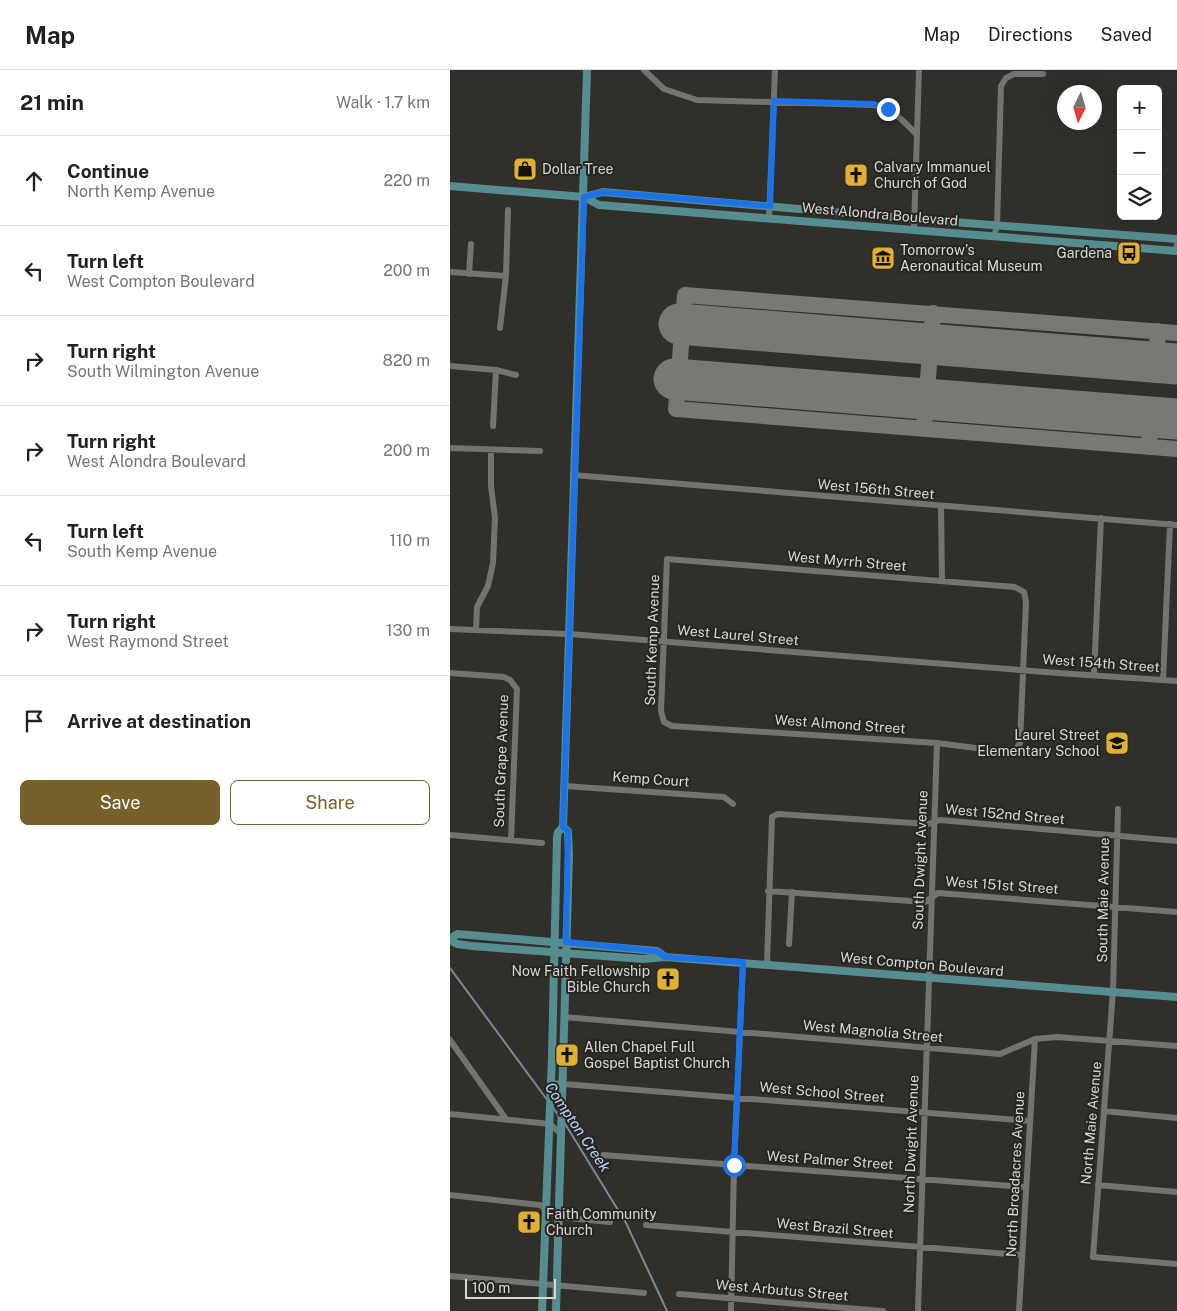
<!DOCTYPE html>
<html lang="en">
<head>
<meta charset="utf-8">
<style>
  :root { --surface:#fff; --page:#f2f2f2; --text:#202124; --muted:#757577; --line:#e0e0e0; --accent:#76612b }
  body { margin:0; font-family:"Public Sans",sans-serif; background:var(--page); color:var(--text) }
  .controls { position:absolute; right:15px; top:15px; display:grid; overflow:hidden; border-radius:8px; box-shadow:0 5px 20px #0002 }
  .controls button { width:45px; height:45px; display:grid; place-items:center; padding:0; border:0; border-bottom:1px solid var(--line); background:var(--surface); color:var(--text); font:25px sans-serif }
  .compass { position:absolute; left:607px; top:15px; width:45px; height:45px; border-radius:50%; background:var(--surface); box-shadow:0 5px 20px #0002; rotate:185deg }
  .scale { position:absolute; left:15px; bottom:12px; width:91px; box-sizing:border-box; padding-left:5px; border:2px solid #d8d7d4; border-top:0; font-size:14px; line-height:18px; white-space:nowrap; color:#d8d7d4; -webkit-text-stroke:4px #272520; paint-order:stroke }
  .stop { position:absolute; width:15px; height:15px; margin:-11px; border:4px solid #1a73e8; border-radius:50%; background:#fff }
  .stop.end { background:#1a73e8; border-color:#fff; box-shadow:0 1px 5px #0008 }
  .list { margin:0; padding:0; list-style:none }
  h2 { display:flex; justify-content:space-between; align-items:center; height:65px; margin:0; padding:0 20px; font-size:21px }
  h2 small { font-size:16px; font-weight:400; color:var(--muted) }
  .list li { display:grid; grid-template-columns:32px 1fr auto; gap:15px; align-items:center; box-sizing:border-box; height:90px; padding:0 20px; border-top:1px solid var(--line) }
  .list b { display:block; font-size:19px; white-space:nowrap }
  .list p { margin:0; font-size:16px; white-space:nowrap; color:var(--muted) }
  .list em { font-size:16px; font-style:normal; color:var(--muted) }
  .actions { display:flex; gap:10px; padding:15px 20px }
  .actions a { flex:1; padding:11px 0; border:1px solid var(--accent); border-radius:8px; text-align:center; font-size:18px; color:var(--accent) }
  .actions .main { background:var(--accent); color:#fff }
  .icon { flex:none; width:28px; height:28px; fill:none; stroke:currentColor; stroke-width:2; stroke-linecap:round; stroke-linejoin:round }
  .map { position:relative; flex:none; width:727px; height:1241px; overflow:hidden }
  header { display:flex; align-items:center; gap:30px; box-sizing:border-box; height:70px; padding:0 25px; background:var(--surface); border-bottom:1px solid var(--line) }
  header strong { font-size:24px }
  nav { display:flex; gap:28px; margin-inline-start:auto; font-size:18px }
  main { display:flex }
  aside { flex:1; background:var(--surface) }
  .map>svg:first-child { display:block }
  .lines { fill:none; stroke-linecap:round; stroke-linejoin:round }
  .stream { stroke:#7c8897; stroke-width:2 }
  .taxiway { stroke:#797874; stroke-width:16 }
  .runway { stroke:#797874; stroke-width:41 }
  .minor { stroke:#75736d; stroke-width:6 }
  .major { stroke:#568d91; stroke-width:8 }
  .route { stroke:#1a73e8; stroke-width:6 }
  .labels { text-anchor:middle; dominant-baseline:central; stroke-width:4; stroke-linejoin:round; paint-order:stroke }
  .poi-label { font-size:14px; fill:#d8d7d4; stroke:#272520; text-anchor:start }
  .street-label { font-size:14px; fill:#d8d7d4; stroke:#272520 }
  .water-label { font-size:15px; font-style:italic; fill:#bad5f9; stroke:#272520 }
</style>
</head>
<body>
<header>
<strong>Map</strong>
<nav><a>Map</a><a>Directions</a><a>Saved</a></nav>
</header>
<main>
<aside>
<h2>21 min<small>Walk · 1.7 km</small></h2>
<ul class="list">
<li><svg class="icon" aria-label="ahead" viewBox="0 0 24 24"><path d="M12 20V5M6 11l6-6 6 6"/></svg><div><b>Continue</b><p>North Kemp Avenue</p></div><em>220 m</em></li>
<li><svg class="icon" aria-label="left" viewBox="0 0 24 24"><path d="M17 20v-9H6M10 6l-5 5 5 5"/></svg><div><b>Turn left</b><p>West Compton Boulevard</p></div><em>200 m</em></li>
<li><svg class="icon" aria-label="right" viewBox="0 0 24 24"><path d="M7 20v-9h11M14 6l5 5-5 5"/></svg><div><b>Turn right</b><p>South Wilmington Avenue</p></div><em>820 m</em></li>
<li><svg class="icon" aria-label="right" viewBox="0 0 24 24"><path d="M7 20v-9h11M14 6l5 5-5 5"/></svg><div><b>Turn right</b><p>West Alondra Boulevard</p></div><em>200 m</em></li>
<li><svg class="icon" aria-label="left" viewBox="0 0 24 24"><path d="M17 20v-9H6M10 6l-5 5 5 5"/></svg><div><b>Turn left</b><p>South Kemp Avenue</p></div><em>110 m</em></li>
<li><svg class="icon" aria-label="right" viewBox="0 0 24 24"><path d="M7 20v-9h11M14 6l5 5-5 5"/></svg><div><b>Turn right</b><p>West Raymond Street</p></div><em>130 m</em></li>
<li><svg class="icon" aria-label="arrive" viewBox="0 0 24 24"><path d="M6 21V4h12l-3 4 3 4H6"/></svg><div><b>Arrive at destination</b></div></li>
</ul>
<div class="actions"><a class="main">Save</a><a>Share</a></div>
</aside>
<div class="map">
<svg width="727" height="1241" viewBox="0 0 727 1241">
  <rect width="100%" height="100%" fill="#312f2a"/>
  <g class="lines">
    <path class="stream" d="M0,898L98,1031
      M102,1036L108,1045
      M114,1052L176,1153L217,1241"/>
    <path class="taxiway" d="M727,263L235,225L226,339L727,379
      M706,292L708,261
      M474,359L483,243
      M699,377L701,347"/>
    <path class="runway" d="M229,254L727,294
      M224,309L727,349"/>
    <path class="minor" d="M194,0L214,19L247,30L424,35C443,40 453,50 466,64
      M319,148L325,0
      M464,159L469,0
      M544,166L547,156L551,16L556,8L564,4H593
      M726,181L727,174
      M0,202L56,206
      M19,204L21,174
      M50,258L56,206L58,140
      M0,296L46,300L66,305
      M43,356L46,300
      M0,378L90,381
      M123,405L727,455
      M491,437L492,511
      M217,489L565,517L574,522L576,532L570,673L565,681L557,682L487,673L222,656L214,652L211,641Z
      M0,559L119,564L608,603L727,611
      M26,559L27,537L38,516L43,493L45,448L41,416V380
      M0,603L54,607L60,610L67,619L61,770
      M644,605L651,448
      M713,610L720,454
      M114,716L274,727L283,734
      M668,739L663,921L643,1187L727,1194
      M0,765L92,773
      M318,821L475,832L488,823L727,842
      M339,874L342,822
      M317,894L322,747L328,744L478,754L490,750L727,771
      M114,947L550,984L585,969L607,967L727,976
      M0,970L56,1049
      M101,1013L580,1051
      M654,1041L727,1048
      M0,1044L100,1054L110,1063
      M153,1085L576,1117
      M648,1115L727,1122
      M0,1125L90,1135L108,1147L160,1152
      M196,1155L572,1185
      M0,1206L194,1223
      M229,1224L433,1241
      M281,1241L284,1095L293,892
      M468,1241L487,673
      M569,1241L585,969"/>
    <path class="major" d="M0,116L134,127L153,122L464,149L727,169
      M134,127L149,135L727,181
      M0,869L7,864L207,881L215,887
      M0,870L7,874L22,876L193,889L215,887L727,927
      M92,1241L102,986L107,768L108,762L113,757L137,0
      M106,1241L119,785L118,761L113,757"/>
  </g>
  <g class="lines">
    <path class="route" d="M284,1095L293,892L215,887L207,881L116,872L118,761L113,757L134,127L153,122L320,136L324,31L424,34L438,39"/>
  </g>
  <defs>
    <g id="shop-square" transform="scale(1.25)"><rect x="-9" y="-9" width="18" height="18" rx="4" fill="#dfb033" stroke="#272520"/><path d="M-5-2.5h2.3a2.7 3.5 0 0 1 5.4 0H5L5.5 6h-11ZM-1.5-2.5h3a1.5 2.3 0 0 0-3 0Z" fill="#111"/></g>
    <g id="church-square" transform="scale(1.25)"><rect x="-9" y="-9" width="18" height="18" rx="4" fill="#dfb033" stroke="#272520"/><path d="M-1.2-6h2.4v3.5h3.3v2.4h-3.3V6h-2.4V-.1h-3.3v-2.4h3.3Z" fill="#111"/></g>
    <g id="bus-square" transform="scale(1.25)"><rect x="-9" y="-9" width="18" height="18" rx="4" fill="#dfb033" stroke="#272520"/><path d="M-5-6H5V4H4V6H2V4H-2V6H-4V4H-5ZM-3.5-4V0h7V-4ZM-3.5 1.2v1.5H-2V1.2ZM2 1.2v1.5H3.5V1.2Z" fill="#111"/></g>
    <g id="museum-square" transform="scale(1.25)"><rect x="-9" y="-9" width="18" height="18" rx="4" fill="#dfb033" stroke="#272520"/><path d="M0-6L6-3V-2H-6V-3ZM-5-1h2V3h-2ZM-1-1h2V3h-2ZM3-1h2V3H3ZM-6 4H6V6H-6Z" fill="#111"/></g>
    <g id="school-square" transform="scale(1.25)"><rect x="-9" y="-9" width="18" height="18" rx="4" fill="#dfb033" stroke="#272520"/><path d="M0-5L7-2L0 1L-7-2ZM-4 1L0 2.5L4 1V4Q0 6-4 4Z" fill="#111"/></g>
  </defs>
  <g fill-rule="evenodd">
    <use href="#shop-square" x="75" y="99"/>
    <use href="#church-square" x="406" y="105"/>
    <use href="#bus-square" x="679" y="183"/>
    <use href="#museum-square" x="433" y="188"/>
    <use href="#school-square" x="667" y="673"/>
    <use href="#church-square" x="218" y="909"/>
    <use href="#church-square" x="117" y="985"/>
    <use href="#church-square" x="79" y="1152"/>
  </g>
  <g class="labels">
    <g class="poi-label">
      <text x="424" y="97">Calvary Immanuel<tspan x="424" dy="16">Church of God</tspan></text>
      <text x="92" y="99">Dollar Tree</text>
      <text x="450" y="180">Tomorrow's<tspan x="450" dy="16">Aeronautical Museum</tspan></text>
      <text x="662" y="183" text-anchor="end">Gardena</text>
      <text x="650" y="665" text-anchor="end">Laurel Street<tspan x="650" dy="16">Elementary School</tspan></text>
      <text x="200" y="901" text-anchor="end">Now Faith Fellowship<tspan x="200" dy="16">Bible Church</tspan></text>
      <text x="134" y="977">Allen Chapel Full<tspan x="134" dy="16">Gospel Baptist Church</tspan></text>
      <text x="96" y="1144">Faith Community<tspan x="96" dy="16">Church</tspan></text>
    </g>
    <g class="street-label">
      <text transform="translate(430 144) rotate(5)">West Alondra Boulevard</text>
      <text transform="translate(426 419) rotate(5)">West 156th Street</text>
      <text transform="translate(397 491) rotate(5)">West Myrrh Street</text>
      <text transform="translate(288 565) rotate(5)">West Laurel Street</text>
      <text transform="translate(202 570) rotate(-88)">South Kemp Avenue</text>
      <text transform="translate(651 593) rotate(4)">West 154th Street</text>
      <text transform="translate(390 654) rotate(4)">West Almond Street</text>
      <text transform="translate(51 691) rotate(-88)">South Grape Avenue</text>
      <text transform="translate(201 709) rotate(4)">Kemp Court</text>
      <text transform="translate(555 744) rotate(5)">West 152nd Street</text>
      <text transform="translate(470 790) rotate(-88)">South Dwight Avenue</text>
      <text transform="translate(552 815) rotate(4)">West 151st Street</text>
      <text transform="translate(653 830) rotate(-89)">South Maie Avenue</text>
      <text transform="translate(472 894) rotate(5)">West Compton Boulevard</text>
      <text transform="translate(423 961) rotate(5)">West Magnolia Street</text>
      <text transform="translate(372 1022) rotate(5)">West School Street</text>
      <text transform="translate(641 1053) rotate(-85)">North Maie Avenue</text>
      <text transform="translate(461 1074) rotate(-88)">North Dwight Avenue</text>
      <text transform="translate(380 1090) rotate(4)">West Palmer Street</text>
      <text transform="translate(565 1104) rotate(-87)">North Broadacres Avenue</text>
      <text transform="translate(385 1158) rotate(5)">West Brazil Street</text>
      <text transform="translate(332 1220) rotate(5)">West Arbutus Street</text>
    </g>
    <g class="water-label">
      <text transform="translate(128 1057) rotate(56)">Compton Creek</text>
    </g>
  </g>
</svg>
<div class="controls">
<button>+</button>
<button>−</button>
<button><svg class="icon" aria-label="layers" viewBox="0 0 24 24"><path d="M12 4l9 5-9 5-9-5zM3 14l9 5 9-5"/></svg></button>
</div>
<svg class="compass" viewBox="-18 -18 36 36"><path d="M0-13l5 13h-10z" fill="#e53935"/><path d="M0 13l5-13h-10z" fill="#757577"/></svg>
<div class="scale">100 m</div>
<div class="stop" style="left:284px;top:1095px"></div>
<div class="stop end" style="left:438px;top:39px"></div>
</div>
</main>
</body>
</html>
